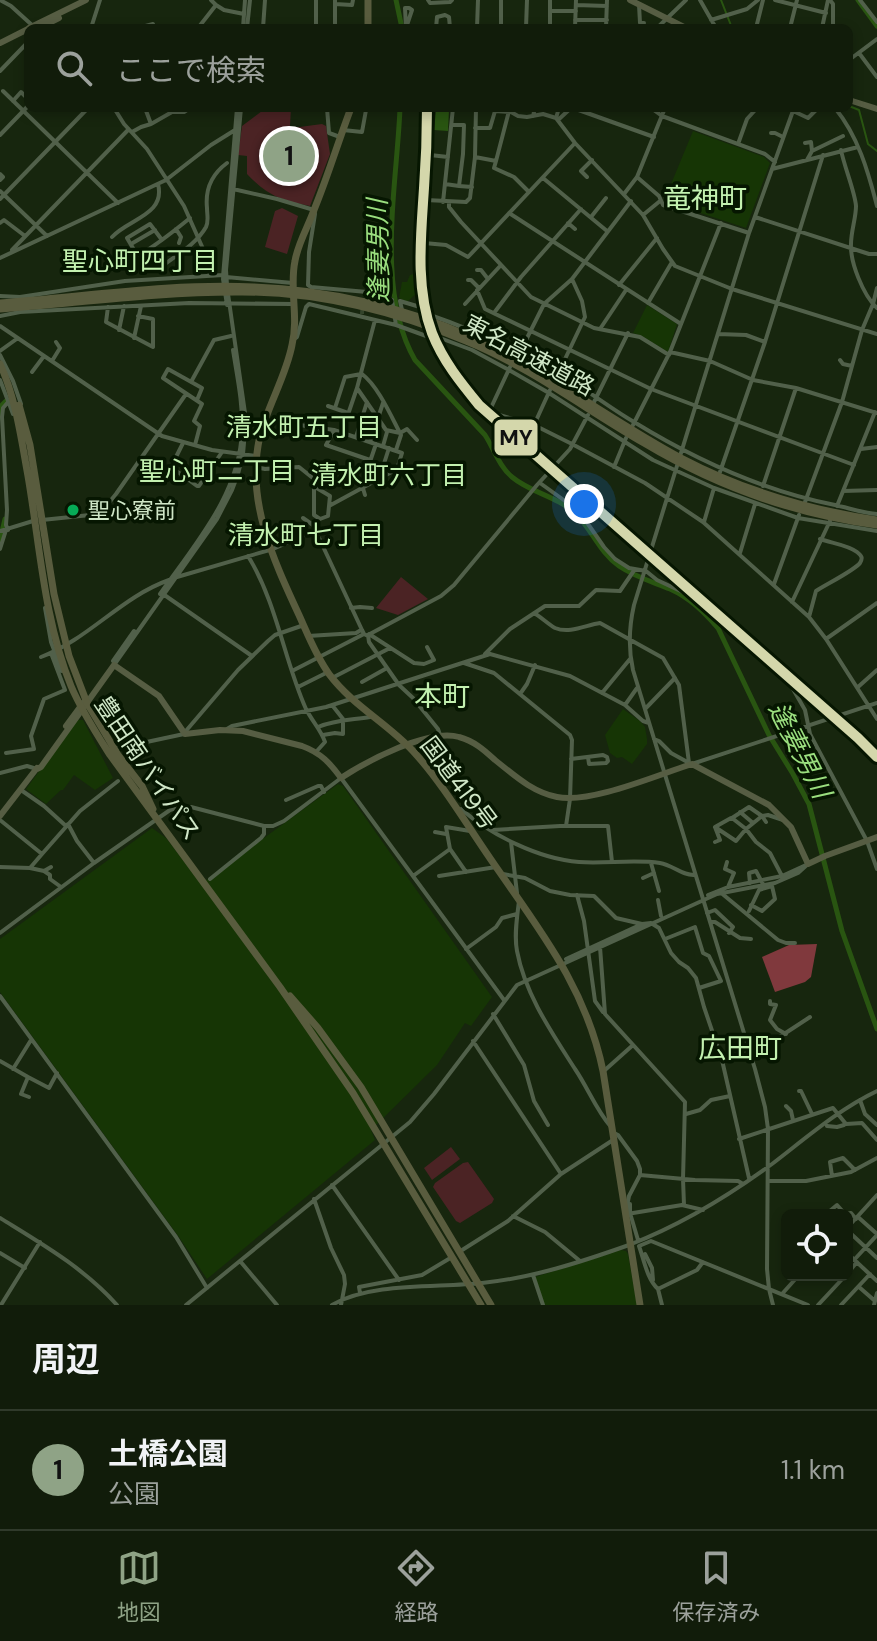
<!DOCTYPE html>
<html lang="ja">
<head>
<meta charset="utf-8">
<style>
  :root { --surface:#111c0a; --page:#1a2513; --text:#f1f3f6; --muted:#9ca19c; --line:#303a2b; --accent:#8fa386 }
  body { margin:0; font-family:"DM Sans","Noto Sans JP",sans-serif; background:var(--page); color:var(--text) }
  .controls { position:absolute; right:24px; bottom:24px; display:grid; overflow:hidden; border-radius:12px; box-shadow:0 4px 12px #0003 }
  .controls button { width:72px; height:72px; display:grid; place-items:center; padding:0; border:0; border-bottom:2px solid var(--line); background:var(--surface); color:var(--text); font:40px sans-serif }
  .you { position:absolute; left:584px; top:504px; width:28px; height:28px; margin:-20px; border:6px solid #fff; border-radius:50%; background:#1a73e8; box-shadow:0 0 0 12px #1a73e833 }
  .badge { display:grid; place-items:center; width:52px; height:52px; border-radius:50%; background:var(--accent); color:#111; font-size:26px; font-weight:700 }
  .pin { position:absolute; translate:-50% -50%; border:4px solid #fff; box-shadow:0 2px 8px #0006 }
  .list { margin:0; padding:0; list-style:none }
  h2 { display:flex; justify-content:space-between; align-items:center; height:104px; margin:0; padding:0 32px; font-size:34px }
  h2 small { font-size:26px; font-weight:400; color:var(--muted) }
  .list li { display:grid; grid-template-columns:52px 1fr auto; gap:24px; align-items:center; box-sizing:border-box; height:120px; padding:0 32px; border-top:2px solid var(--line) }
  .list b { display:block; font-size:30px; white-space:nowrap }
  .list p { margin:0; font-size:26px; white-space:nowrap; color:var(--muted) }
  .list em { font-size:26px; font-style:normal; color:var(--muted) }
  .icon { flex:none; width:44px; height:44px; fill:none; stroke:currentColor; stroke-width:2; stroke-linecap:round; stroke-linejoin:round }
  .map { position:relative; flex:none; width:877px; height:1305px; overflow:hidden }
  .search { position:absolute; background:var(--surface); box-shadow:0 4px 12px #0003; left:24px; right:24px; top:24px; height:88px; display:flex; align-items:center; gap:20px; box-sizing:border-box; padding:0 28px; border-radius:12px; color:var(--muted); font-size:30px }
  .sheet { height:224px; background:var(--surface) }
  nav { display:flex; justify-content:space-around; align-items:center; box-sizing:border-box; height:112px; border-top:2px solid var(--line); background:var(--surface); font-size:22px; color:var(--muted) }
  nav a { display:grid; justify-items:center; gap:4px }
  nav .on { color:var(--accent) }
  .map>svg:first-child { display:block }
  .built { fill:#163505 }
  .green { fill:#4b2324 }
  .forest { fill:#80393d }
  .water { fill:#295511 }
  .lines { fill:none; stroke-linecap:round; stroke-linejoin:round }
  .stream { stroke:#295511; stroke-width:2 }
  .river { stroke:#295511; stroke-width:5 }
  .minor-tunnel { stroke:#33432a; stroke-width:4; stroke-dasharray:4 2; stroke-linecap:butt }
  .minor { stroke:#51604a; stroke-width:4 }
  .major { stroke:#565d43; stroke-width:6 }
  .highway { stroke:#595c3e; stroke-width:7 }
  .rail-1-casing { stroke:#061601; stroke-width:16 }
  .rail-1 { stroke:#d4d7ab; stroke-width:10 }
  .bus-dot { fill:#06aa56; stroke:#061601; stroke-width:3 }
  .labels { text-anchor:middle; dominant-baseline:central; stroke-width:7; stroke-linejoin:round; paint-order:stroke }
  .bus-label { font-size:22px; fill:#d0e7c7; stroke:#061601; text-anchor:start }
  .street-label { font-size:24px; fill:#d0e7c7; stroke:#061601 }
  .water-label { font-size:26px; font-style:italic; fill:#9ade7e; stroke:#061601 }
  .neighbourhood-label { font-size:26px; fill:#c3f1b0; stroke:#061601 }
  .quarter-label { font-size:28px; fill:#c3f1b0; stroke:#061601 }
  .line-badge { stroke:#061601; stroke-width:3 }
  .pale-badge-label { font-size:22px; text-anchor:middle; font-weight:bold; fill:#111 }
</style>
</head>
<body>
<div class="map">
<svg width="877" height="1305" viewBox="0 0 877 1305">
  <rect width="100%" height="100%" fill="#17260e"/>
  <path class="built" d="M693,131L764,157L770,163L746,228L664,201Z
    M417,273L418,292L407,302L399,298L402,282H407L410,275Z
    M647,305L677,324L668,352L642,336L633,333Z
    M623,709L640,721L645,727L647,739V744L632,764L622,757L617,758L610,753L605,735Z
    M77,720H83L113,778L95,790L74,775L63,790H61L46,804L26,789Z
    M338,784L343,786L492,997L471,1026L465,1023L437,1065L371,1130L375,1140L207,1279L179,1237L0,992V939L152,828L166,838L201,884Z
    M621,1250L626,1251L628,1254L637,1305H544L535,1277Z"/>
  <path class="green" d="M266,108H291L290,126L292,128L322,124L326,126L330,154L310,206C281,200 268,196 247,174V156L238,155L242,126Z
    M282,208L298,216L287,254L265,247L275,211Z
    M401,577L428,599L398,615L376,608Z
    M451,1147L460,1159L432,1180L424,1168Z
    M468,1162L494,1199L492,1203L460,1223L456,1221L433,1187L435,1183L463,1163Z"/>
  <path class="forest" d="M817,944L811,977L805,982L775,992L762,957L789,945Z"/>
  <path class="water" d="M436,110H449L448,131L434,130Z"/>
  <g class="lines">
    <path class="stream" d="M721,0L732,28
      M849,106L859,110L868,144L877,151"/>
    <path class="river" d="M396,0L402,28
      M858,0L877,26
      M400,108C397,185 375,291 415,360L485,435C494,449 499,466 512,477C531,493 557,496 576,514C592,530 600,553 619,566C635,577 653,582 670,589C690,598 704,612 718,628L769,735L793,774L809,804L842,931L877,1029
      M0,418L1,406L6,401
      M0,540L5,519"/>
    <path class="minor-tunnel" d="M362,314L363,297"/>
    <path class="minor" d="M0,0L11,6L33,26
      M428,0L430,3L450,2L452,0
      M550,0V28
      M700,0L716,28
      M775,0L826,13
      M830,0L833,4V28
      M860,0L877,22
      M335,4L352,5L353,0
      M216,5L224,10L244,14
      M576,5L607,6
      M639,5L640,23H644
      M405,8H409L412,10L406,28Z
      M550,11H576
      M575,20H607
      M711,20L747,9L758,0
      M91,28L100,0
      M138,28L153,24
      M198,28L216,5L211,0
      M243,28L245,0
      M247,28L250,0
      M263,28L265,0
      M316,28V0
      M335,28V0
      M436,28L437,17L445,15L449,17L450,28
      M477,28L478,0
      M501,28V0
      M526,28L527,0
      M575,28L576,0
      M606,28L607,0
      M657,28L686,0
      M756,28L763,0
      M790,28L797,0
      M822,28L828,0
      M859,53L877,77
      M849,60L877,39
      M0,71L28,42
      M3,91L118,203
      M13,101L21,92L28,99
      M114,108L124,124L147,149L184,206L204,251L210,275
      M327,108L329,133L340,137
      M430,108C430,125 431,142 430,159C426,211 416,265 430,317
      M573,108L654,137
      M651,108L662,116L765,154L775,162
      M835,108C858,136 868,171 877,206
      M793,111L808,118L818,108
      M533,116L535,108
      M556,118L559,108
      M558,120L571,108
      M151,124L172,112H184L190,108
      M452,125H464L463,154L459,186L472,187
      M475,128H490L495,111L511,112L518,116L527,117L543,114L556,118L575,143L643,215L663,249L675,266L732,289L877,334
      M343,130L362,132L366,110H397
      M132,132L141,127L151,124L145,108
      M771,133H775L783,137
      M0,135L28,106
      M805,143L811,142L812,151
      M738,144L747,119L757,108
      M841,150C844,166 855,192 856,206C856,218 851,231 851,244C850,262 863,295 877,308
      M430,155L448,157
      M475,157L496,161L509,111
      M807,160L812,151L843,136
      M496,161L494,168L514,177L529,192
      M772,169L858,147
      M0,174L3,177L0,180
      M587,177L581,171L592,160
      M637,177L659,196L663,205L749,233
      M543,178L607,231
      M445,184L459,186
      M233,189L277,199L314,210L315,214L309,252L308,285L311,287L367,292L392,300L396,325
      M0,191L47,236
      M624,194L637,177L665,108
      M0,199L88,108
      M426,200L466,202L470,198L475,157L476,108
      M443,202L453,108
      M449,202V207L461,222L531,297L594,328L640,337L669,355
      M509,213L681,324
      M643,215L660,201
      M591,217L606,198
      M755,217L869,254H877
      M0,223L4,220L25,236
      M568,223L575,229
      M176,229L181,237L179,243
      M112,237C128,219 166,215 158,184
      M162,240L150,224L127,238L137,255H139C157,245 174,231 190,218
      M424,243L446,245L468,257L575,143
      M131,244L155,230
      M12,250L128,130
      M0,258L166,180L211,145L235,130
      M154,269L157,270C173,257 196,245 206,227C209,221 207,215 207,208C205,189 212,174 227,163
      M477,270H481L488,279
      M223,277L237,108
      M226,277L293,283
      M223,279L227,305
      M468,280H471L479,288
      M227,285L226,270L241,108
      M619,285L657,238
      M477,290L485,309L651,389L854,465
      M0,296L20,297L125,281L223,275
      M648,303L672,262
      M465,304L501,265
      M108,307L106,322L153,347V319L138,316
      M402,310L400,301L420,307
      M494,313L521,277L581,209
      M430,315C474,330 516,350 557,373C584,387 608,407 634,422C696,460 764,491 835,505C849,508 863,513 877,514
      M0,316L20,312L189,303L293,304
      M0,326L162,436L212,450L256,456
      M600,329L626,290
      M119,330L124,306
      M437,334L440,338L472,350L509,370L549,393L653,460L714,488L798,518L877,531
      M718,334L746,335L765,342
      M134,338L141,306
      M294,339L297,337L306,307L309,304L396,325L429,337
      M526,340L544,304L572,279
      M0,351L18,338
      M670,352L710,361L753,380L796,388L877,413
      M0,355L13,381L21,404
      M840,360L843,364L852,366
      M52,361L60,348L56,342
      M510,367L489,412L534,425L572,444L645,483L703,522L809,617L826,639L877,719
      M32,372L44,356
      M362,374C378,386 391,416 401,435L396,450
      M556,378L585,317L582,301L572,279L631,201
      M0,380L13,414
      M191,382L214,340L231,336
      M357,388L386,430L400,433L407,429L417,440
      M594,402L628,333
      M328,406L348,413
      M335,408L345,377L361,374
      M265,420L334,430L402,453L397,469L329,506
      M534,425L550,390
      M633,425L670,352L721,223
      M334,430L326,445L370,460
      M342,432L357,388L375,320
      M356,437L367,402
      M370,442L383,403
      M183,443L171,467L197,486H199L222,452
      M195,445L200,426L194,421L202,404L163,378L168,369L202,388L197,400
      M383,446L387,432
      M861,449L877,447
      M255,467L265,469L299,467L314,479V515L320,519L328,516L330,496L315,487
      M614,467L626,438
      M720,472L765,342L823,155
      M380,476L389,448
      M186,479L197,464L210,471
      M540,483L579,511L604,547L615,559L629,568L646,571L657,580L687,594L789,682L805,710L810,734L867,841L877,869
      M763,486L796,388
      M843,491L877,490
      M365,495L362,485L376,444
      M805,502L842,402L862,330L873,304L877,288
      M837,506L875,412
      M303,518L313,525L362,630L364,634L368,636
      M42,520L90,515L103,510L116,494L186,394
      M704,522L714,488
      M251,529L258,532L264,530
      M8,530L6,525L7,510L2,417L3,408L9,401
      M0,531L33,521
      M0,549L6,530
      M740,553L755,504
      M248,556C277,603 284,660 306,709C312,721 321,730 325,742L316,752
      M177,577L273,549L314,531L316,532
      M774,584L799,515
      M160,594C195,544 240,494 242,430C243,403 237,376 233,350
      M163,594L252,656
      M792,602L830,521
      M45,608L51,642L62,671
      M351,608L360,607L372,608
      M534,613C541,617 548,624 555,628C570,634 586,625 600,623L663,658L679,685L689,763
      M809,617L816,591C825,585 855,570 860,563C863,558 862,556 857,552C848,545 831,543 820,539
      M369,634L414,663L424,664L434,660L427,647
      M308,636L356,633L361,630
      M826,639L877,603
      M485,654L510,629L545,606H579L596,590L620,591L635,569
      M41,657C89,639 121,597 169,580
      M113,661L134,631
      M464,663L494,673L570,735L572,740L570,799L566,826
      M114,665L217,519L232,490L238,474L243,454L246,420L228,294
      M292,671L364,634
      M332,678L390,648
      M362,682L387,668
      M298,687L328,672
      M858,687L877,670
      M602,693L630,659
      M520,694L527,684L535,665
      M625,705L637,688
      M645,709L675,678
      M318,727C335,720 352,720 370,717
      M227,729L232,726L326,707L490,654L570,676L625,705L643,721L649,723
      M185,732L238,670L268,641L275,635L304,625
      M323,735L335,733L343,734V719L332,705
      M440,735L438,729L413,698L399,685L369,642L368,635L441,596L454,585L537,485L570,449L588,415
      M654,739L659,741L671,753L691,764
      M114,749L184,734
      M6,753L34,749L31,736L44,699L65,690L51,653
      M571,759L603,755L607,757L608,761L606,763L589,764L588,757
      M692,764L877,703
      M0,773L27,766L37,769
      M21,790L44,806L66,826
      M286,800L318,786H321L324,792
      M461,809C491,835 539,859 579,862C605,864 634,859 660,863C673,865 682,876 695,875
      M740,812L753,823
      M0,820L42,854L30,868L0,867
      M783,820L768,815L762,816L749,807L732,818L746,829L756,842L770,853L783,878
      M68,824L77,841L94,863
      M715,827L736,841L746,829L762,816L766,822
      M493,830L560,826H608L612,862
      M435,832L446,834
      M511,842L517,893
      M715,842L720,840L715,827L731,818
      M450,849L466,872
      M42,854L80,811L118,781
      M727,862L725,869L734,873L728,887
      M651,863L659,891
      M30,868L44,871L51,867
      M44,871L50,875V879L61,887
      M503,874L525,878L550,891L570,895L594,896L616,918L642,924L651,923L659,928L671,953L679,962L688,968L696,978L704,1007L722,1060L749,1178
      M413,876L450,849L446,827L470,831
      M439,876L496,867
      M643,878L654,873
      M210,879L261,838L264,834V826
      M720,892L778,940L786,943H795
      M577,895L584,921L595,1001L603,1012
      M708,895L728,887L782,876L806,865
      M658,900L661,916
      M519,901C517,917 514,936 517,951C525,994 552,1033 575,1069C588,1088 596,1110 611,1127
      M751,905L762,911L775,899L772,886L765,888
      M749,911L759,890L765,888L756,871L749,873L750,883
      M707,913L715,910L733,927L729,933
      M710,922H715L740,938L751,939
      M0,933L94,863L170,810L179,807H191L264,826H273L284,821L341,778L504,1000
      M665,939L695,927L703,953L709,956L721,981L699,988
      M600,947L605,1014L685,1102L683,1179L684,1205
      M466,949L496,927L502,918L517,914
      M566,959L642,924
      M0,996L176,1237L207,1288
      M770,1001V1004L776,1005L770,1020L777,1029L786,1034
      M493,1014L524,1065L534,1101L548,1125
      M722,1060L781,1036L810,1017
      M0,1061L28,1077L21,1094L29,1097
      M13,1069L31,1040
      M605,1070L633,1045
      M28,1077L49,1088L57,1073
      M799,1091H801L812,1114
      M860,1100L865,1114L877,1125
      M786,1106L791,1111L793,1120
      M686,1114L700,1110L711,1100L730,1096
      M827,1126L837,1127L844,1125
      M614,1133L618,1135L637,1161L640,1169V1175L629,1196L627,1206
      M739,1139L833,1108L846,1124L862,1123L877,1140
      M561,1174L613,1140
      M640,1175L695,1180L738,1181L743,1184
      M832,1176L830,1162L843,1158L855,1170
      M768,1181H806L851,1172L877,1158
      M332,1185L399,1280
      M314,1199L331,1248L344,1275L345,1284L341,1305
      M630,1204V1213L638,1240
      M627,1214L682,1205L703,1210
      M825,1215L837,1205L845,1214L851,1213L856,1219
      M513,1216L545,1232L580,1261
      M858,1217L877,1234
      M0,1218C42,1244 84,1268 117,1305
      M847,1228L877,1195
      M847,1230L877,1258
      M459,1252L508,1221L561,1174L473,1041
      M0,1253L25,1268
      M847,1253L877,1281
      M645,1254L652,1268L653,1280
      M854,1260L877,1235
      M240,1261L277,1305
      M847,1274L857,1262
      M533,1275L543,1305
      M859,1287L875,1301
      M658,1289L697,1270L703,1262
      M360,1293L359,1287L422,1275L452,1257
      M782,1294L799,1275
      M1,1305L40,1242
      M186,1305L410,1122L434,1094L517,985L717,894L775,883L798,873L808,864
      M332,1305C372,1282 436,1288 482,1283C532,1278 581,1262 629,1245C681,1225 727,1197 772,1164C806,1138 839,1109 877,1091
      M662,1305L658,1289C647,1279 644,1260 639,1246L651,1241L808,1305
      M773,1305L769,1289L767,1269L768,1129L765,1107L755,1069L633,670C628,648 629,627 634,605L749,233L794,108
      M818,1305L846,1275
      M841,1305L870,1274
      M874,1305L877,1293"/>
    <path class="major" d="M630,0L686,28
      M29,28L86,0
      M39,28L59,18
      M0,43L28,29
      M849,100L877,109
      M66,726L83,703
      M37,769L41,767L114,665L159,696L185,734L220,730L243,731L302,746C321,753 330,763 341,778C367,761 429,728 459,737C474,741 484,750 495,760C514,775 532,792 557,797C591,804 657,775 692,764L769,805L791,827L808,864L825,856L877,837
      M0,816L37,768"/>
    <path class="highway" d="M368,28V0
      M351,108C338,142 328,176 314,210C308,227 298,243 295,261C289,288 299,317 292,345C286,376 268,405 260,436C245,499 273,559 299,615C308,635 316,656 329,674C352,705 387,723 413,751C444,785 468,827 494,864C541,932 586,988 603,1071L640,1305
      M0,303C84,297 169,283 254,287C328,290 404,307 471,337C546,370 610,420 681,458C742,490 809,510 877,520
      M0,309C79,303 157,292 236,292C314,291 394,311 466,341C530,367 585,409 644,443C716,486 794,514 877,525
      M0,364C16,399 21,438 28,476C40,546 44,620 71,686C81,710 96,733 110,755L280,987L353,1093L481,1305
      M19,405L30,445L54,594L69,656L87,703L118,755L142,786L153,809
      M290,996L318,1028L361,1087L491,1305"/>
    <g class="rail-1-casing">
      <path id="rail-1" d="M427,108C427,135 426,161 424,188C421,236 415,287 432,333C443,361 461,383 479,405L858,738L877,757"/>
    </g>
    <use href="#rail-1" class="rail-1"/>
  </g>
  <circle class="bus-dot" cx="73" cy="510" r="7"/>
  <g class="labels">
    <g class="bus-label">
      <text x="88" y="510">聖心寮前</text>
    </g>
    <g class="street-label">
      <text transform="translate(529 355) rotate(28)">東名高速道路</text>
      <text transform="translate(148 768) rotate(56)">豊田南バイパス</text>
      <text transform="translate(459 783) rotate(53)">国道419号</text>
    </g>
    <g class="water-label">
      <text transform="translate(378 251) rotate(-91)">逢妻男川</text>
      <text transform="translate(800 750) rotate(63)">逢妻男川</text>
    </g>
    <g class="neighbourhood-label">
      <text x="140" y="261">聖心町四丁目</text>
      <text x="304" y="427">清水町五丁目</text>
      <text x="217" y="471">聖心町二丁目</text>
      <text x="389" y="475">清水町六丁目</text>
      <text x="306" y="535">清水町七丁目</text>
    </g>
    <g class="quarter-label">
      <text x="705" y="198">竜神町</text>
      <text x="442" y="696">本町</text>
      <text x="740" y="1048">広田町</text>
    </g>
  </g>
  <rect class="line-badge" x="493" y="418" width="46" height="39" rx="8" fill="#d4d7ab"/>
  <g class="pale-badge-label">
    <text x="516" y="445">MY</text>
  </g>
</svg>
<div class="controls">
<button><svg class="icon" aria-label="locate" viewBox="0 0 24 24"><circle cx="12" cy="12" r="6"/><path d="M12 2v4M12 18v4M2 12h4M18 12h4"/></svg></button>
</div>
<div class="you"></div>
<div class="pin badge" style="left:289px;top:156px">1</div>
<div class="search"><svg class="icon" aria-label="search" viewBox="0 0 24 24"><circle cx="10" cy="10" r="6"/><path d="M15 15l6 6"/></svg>ここで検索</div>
</div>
<section class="sheet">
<h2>周辺<small></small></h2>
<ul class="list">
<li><span class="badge">1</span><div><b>土橋公園</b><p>公園</p></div><em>1.1 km</em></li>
</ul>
</section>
<nav>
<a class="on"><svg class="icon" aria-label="map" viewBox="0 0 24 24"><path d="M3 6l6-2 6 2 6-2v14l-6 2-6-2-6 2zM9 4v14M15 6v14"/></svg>地図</a>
<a><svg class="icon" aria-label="directions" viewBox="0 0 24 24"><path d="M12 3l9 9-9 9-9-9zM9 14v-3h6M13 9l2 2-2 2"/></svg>経路</a>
<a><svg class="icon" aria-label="saved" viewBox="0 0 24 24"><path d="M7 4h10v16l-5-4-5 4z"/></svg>保存済み</a>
</nav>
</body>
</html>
